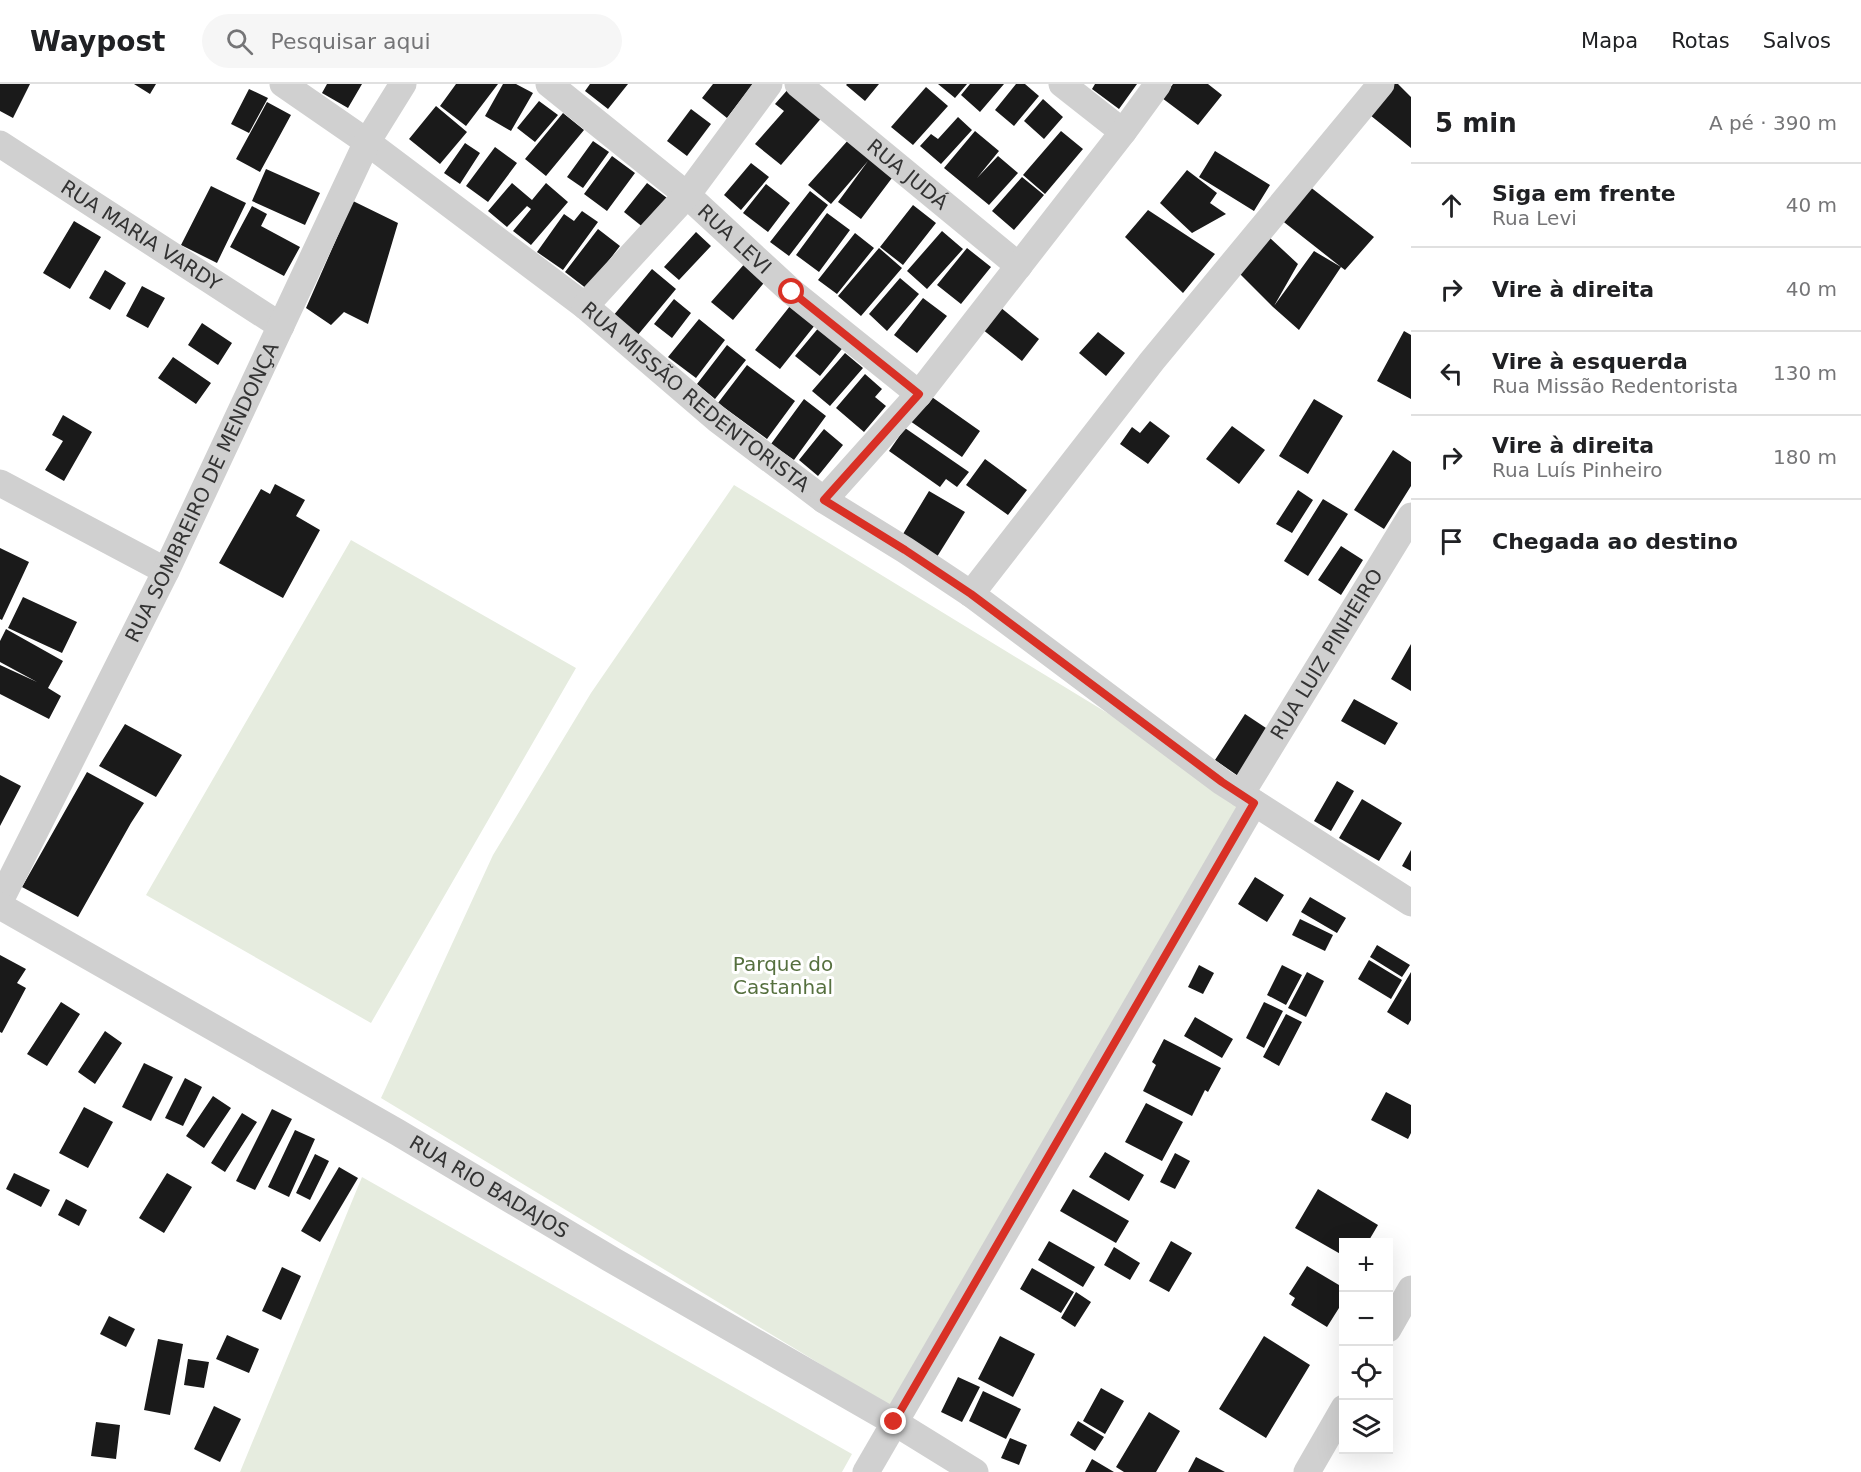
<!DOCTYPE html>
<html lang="pt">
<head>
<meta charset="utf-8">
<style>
  :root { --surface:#fff; --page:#f6f6f6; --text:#202124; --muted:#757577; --line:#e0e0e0 }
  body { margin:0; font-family:"DejaVu Sans",sans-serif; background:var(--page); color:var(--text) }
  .controls { position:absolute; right:18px; bottom:18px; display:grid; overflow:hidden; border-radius:0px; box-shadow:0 6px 24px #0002 }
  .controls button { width:54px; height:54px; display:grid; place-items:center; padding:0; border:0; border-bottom:2px solid var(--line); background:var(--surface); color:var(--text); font:30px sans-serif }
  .stop { position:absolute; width:18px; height:18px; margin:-14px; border:4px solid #d93025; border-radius:50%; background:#fff }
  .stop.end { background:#d93025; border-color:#fff; box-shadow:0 2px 6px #0008 }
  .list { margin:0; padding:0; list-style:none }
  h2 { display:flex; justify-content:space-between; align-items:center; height:78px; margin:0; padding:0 24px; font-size:26px }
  h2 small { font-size:20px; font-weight:400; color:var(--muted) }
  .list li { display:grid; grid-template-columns:39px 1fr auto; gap:18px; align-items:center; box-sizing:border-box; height:84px; padding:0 24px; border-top:2px solid var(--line) }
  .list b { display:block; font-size:22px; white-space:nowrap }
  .list p { margin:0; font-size:20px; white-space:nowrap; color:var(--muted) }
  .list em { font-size:20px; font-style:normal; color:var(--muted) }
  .icon { flex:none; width:33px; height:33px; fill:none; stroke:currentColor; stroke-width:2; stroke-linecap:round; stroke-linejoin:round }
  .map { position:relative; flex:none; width:1411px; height:1388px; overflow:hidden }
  header { display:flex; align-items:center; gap:36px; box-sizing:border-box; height:84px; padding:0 30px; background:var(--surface); border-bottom:2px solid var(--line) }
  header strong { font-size:28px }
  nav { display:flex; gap:33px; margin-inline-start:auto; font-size:21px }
  .search { width:420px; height:54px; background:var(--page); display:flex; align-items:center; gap:15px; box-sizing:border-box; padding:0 21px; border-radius:33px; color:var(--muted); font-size:22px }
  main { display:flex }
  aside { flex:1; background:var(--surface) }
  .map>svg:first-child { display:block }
  .green { fill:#e6ecdf }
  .building { fill:#1a1a1a }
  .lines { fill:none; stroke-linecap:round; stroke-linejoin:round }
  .minor { stroke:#d0d0d0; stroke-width:27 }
  .route { stroke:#d93025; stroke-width:8 }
  .labels { text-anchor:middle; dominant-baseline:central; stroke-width:6; stroke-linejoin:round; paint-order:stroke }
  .street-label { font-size:20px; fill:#333; stroke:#fff }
  .park-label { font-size:20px; fill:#56703f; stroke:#fff }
</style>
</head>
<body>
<header>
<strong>Waypost</strong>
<div class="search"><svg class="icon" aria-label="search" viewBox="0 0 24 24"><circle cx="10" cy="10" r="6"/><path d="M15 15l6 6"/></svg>Pesquisar aqui</div>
<nav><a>Mapa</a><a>Rotas</a><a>Salvos</a></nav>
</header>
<main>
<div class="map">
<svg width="1411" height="1388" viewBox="0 0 1411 1388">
  <rect width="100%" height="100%" fill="#fff"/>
  <path class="green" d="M734,401L1245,713L893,1324L381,1014L493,771L591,609Z
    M351,456L576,584L371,939L146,811Z
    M362,1093L852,1370L842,1388H240Z"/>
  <path class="building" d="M0,0H30L13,34L0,27Z
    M134,0H156L150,10Z
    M327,0H362L348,24L322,9Z
    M456,0H498L466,42L440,22Z
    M503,0H516L533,9L511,47L485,32Z
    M590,0H628L608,25L585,7Z
    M713,0H753L727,34L702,14Z
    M847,0H879L865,17L846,1Z
    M938,0H967L955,14Z
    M970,0H1004L980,28L961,11Z
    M1016,0H1025L1039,12L1014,42L995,26Z
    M1095,0H1137L1119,25L1092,5Z
    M1173,0H1208L1222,11L1198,41L1162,14Z
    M1393,0H1398L1411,13V64L1365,27Z
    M790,3L824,31L781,81L755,60L784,27L775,20Z
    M926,3L948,22L913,61L891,43Z
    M249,5L268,14L249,49L231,40Z
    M1043,15L1063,33L1044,55L1024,37Z
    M539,17L558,31L535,58L517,44Z
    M267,18L291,31L260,88L236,75Z
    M436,22L467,48L440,80L409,55Z
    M691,25L711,40L687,72L667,57Z
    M563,29L584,46L546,92L525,75Z
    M958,33L972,46L941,80L920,62L931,50L938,55Z
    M975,47L999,67L977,94L998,72L1018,89L989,121L944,84Z
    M1061,47L1083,65L1045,110L1023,91Z
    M850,54L895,90L861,135L838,118L868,77L831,120L808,101Z
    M593,57L609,68L583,104L567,93Z
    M465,59L480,69L460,100L444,89Z
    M495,63L517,79L488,118L466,102Z
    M1215,67L1270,101L1254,127L1199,93Z
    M612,72L635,89L607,127L584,110Z
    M751,79L769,93L741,126L724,111Z
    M266,85L320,109L305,141L252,117Z
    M1187,86L1217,109L1210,119L1226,130L1192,149L1160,119Z
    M1022,93L1044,111L1014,146L992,127Z
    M512,99L532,116L546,99L568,118L531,161L513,147L531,125L527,122L507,143L488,127Z
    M647,99L667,114L644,144L624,128Z
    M766,100L790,119L768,148L743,129Z
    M211,102L246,119L217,179L181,161Z
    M1309,102L1374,153L1345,186L1341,183L1299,246L1273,223L1235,185L1269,153L1298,180L1274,222L1314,167L1341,183L1280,135Z
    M810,107L828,121L789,172L770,158Z
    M353,117L398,139L368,240L344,228L331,241L306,224Z
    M913,121L936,139L903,181L880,163Z
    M252,122L267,130L261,142L300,163L284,192L230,163Z
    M1148,126L1215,170L1183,209L1125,153Z
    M582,127L598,138L563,186L537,168L564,130L574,137Z
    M827,129L850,146L819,188L796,171Z
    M74,137L101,153L70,205L43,189Z
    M598,145L620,162L587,205L565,188Z
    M942,147L963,165L927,205L907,187Z
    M696,148L711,162L679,196L664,183Z
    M855,149L874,164L837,210L818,196Z
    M879,164L902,184L861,232L838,212Z
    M967,164L991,183L961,220L937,201Z
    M747,177L768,194L733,236L711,218Z
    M652,185L676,205L637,252L613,232Z
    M105,186L126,199L110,226L89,214Z
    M900,194L919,210L887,247L869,230Z
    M142,202L165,214L148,244L126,232Z
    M923,214L947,232L917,269L894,251Z
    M674,215L691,229L672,254L654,240Z
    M794,217L819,236L780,285L755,266Z
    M1000,223L1039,255L1022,277L982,245Z
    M699,235L725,256L696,294L668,273Z
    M202,239L232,259L218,281L188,261Z
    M820,242L845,261L820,292L795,272Z
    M1404,247L1411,251V315L1377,297Z
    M1098,248L1125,269L1106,292L1079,269Z
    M727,261L746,276L715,315L697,300Z
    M845,269L863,284L830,322L812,307Z
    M173,273L211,299L196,320L158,294Z
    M747,281L795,317L767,355L718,319Z
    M865,290L882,305L875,313L886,322L864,348L836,324Z
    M929,311L980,347L962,373L910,337Z
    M804,315L826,332L794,376L771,360Z
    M1314,315L1343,332L1308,390L1279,372Z
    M63,331L92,348L64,397L45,386L63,357L52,351Z
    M1150,337L1170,352L1148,380L1120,360L1132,343L1140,349Z
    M1232,342L1265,366L1239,400L1206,375Z
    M905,344L969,388L957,403L946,395L940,403L889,367Z
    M824,345L843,361L818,392L799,376Z
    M1393,366L1411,378V402L1384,445L1354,426Z
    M985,375L1027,406L1008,431L966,401Z
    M275,400L305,416L296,432L320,446L283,514L219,479L261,405L270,410Z
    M1298,406L1313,416L1292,449L1276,440Z
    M929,407L965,428L935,476L900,455Z
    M1323,415L1348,430L1308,492L1284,477Z
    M1341,462L1363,476L1341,511L1318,496Z
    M0,464L29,478L2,536L0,535Z
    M23,513L77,538L62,569L8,544Z
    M6,545L63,577L48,604L61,612L49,635L0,610V581L37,598L0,578V557Z
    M1411,560V607L1391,595Z
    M1354,615L1398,639L1385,661L1341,637Z
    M1245,630L1272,648L1241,694L1215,676Z
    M125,640L182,671L156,713L99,682Z
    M87,688L144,719L131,739L78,833L22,803Z
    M0,691L21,702L0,742Z
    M1337,697L1354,707L1331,747L1314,737Z
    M1362,715L1402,739L1379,777L1339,754Z
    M1411,766V787L1402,782Z
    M1255,793L1284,811L1267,838L1238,820Z
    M1310,813L1346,834L1337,849L1301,828Z
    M1300,835L1333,851L1325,867L1292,851Z
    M1377,861L1410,881L1402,893L1370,873Z
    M0,871L26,885L17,899L26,904L2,949L0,948Z
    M1369,876L1402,896L1391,915L1358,895Z
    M1199,881L1214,889L1203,910L1188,903Z
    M1282,881L1302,891L1286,921L1267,911Z
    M1307,888L1324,897L1306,933L1288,924Z
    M1411,888V936L1408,941L1387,928Z
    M61,918L80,930L47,982L27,970Z
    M1264,918L1283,927L1264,964L1246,954Z
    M1286,930L1302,938L1279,982L1263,973Z
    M1195,933L1233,955L1222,974L1184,952Z
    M105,947L122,959L95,1000L78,988Z
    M1164,955L1221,984L1208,1008L1205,1006L1192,1032L1143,1007L1156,981L1152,978Z
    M144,979L173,993L151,1037L122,1023Z
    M185,994L202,1003L183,1042L165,1034Z
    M1386,1008L1411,1021V1049L1408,1055L1371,1036Z
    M213,1012L231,1024L204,1064L186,1052Z
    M1146,1019L1183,1038L1162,1077L1125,1058Z
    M84,1023L113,1038L88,1084L59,1069Z
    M272,1025L292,1035L255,1106L236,1097Z
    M242,1029L257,1038L225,1088L211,1079Z
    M295,1046L315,1055L289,1113L268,1103Z
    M1105,1068L1144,1091L1129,1117L1089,1093Z
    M1175,1069L1190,1077L1175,1105L1160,1098Z
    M315,1070L329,1077L310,1116L296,1109Z
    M339,1083L358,1094L320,1158L301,1147Z
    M14,1089L50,1106L41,1123L6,1105Z
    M167,1089L192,1103L164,1149L139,1134Z
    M1073,1105L1129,1137L1116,1159L1060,1127Z
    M1318,1105L1378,1141L1368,1158H1344V1172L1295,1144Z
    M66,1115L87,1126L79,1142L58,1131Z
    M1049,1157L1095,1183L1083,1203L1038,1176Z
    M1171,1157L1192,1169L1169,1208L1149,1197Z
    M1114,1163L1140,1179L1130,1196L1104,1181Z
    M1307,1182L1344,1204V1216L1327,1243L1291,1221L1295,1214L1289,1210Z
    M282,1183L301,1192L281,1236L262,1227Z
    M1032,1184L1074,1208L1061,1229L1020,1205Z
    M1076,1208L1091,1218L1075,1243L1061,1234Z
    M109,1232L135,1245L126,1263L100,1250Z
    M227,1251L259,1265L249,1289L216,1275Z
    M1000,1252L1035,1270L1013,1313L978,1295Z
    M1264,1252L1310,1281L1266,1354L1219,1325Z
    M158,1255L183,1260L170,1331L144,1326Z
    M188,1275L209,1278L204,1304L184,1301Z
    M958,1293L980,1303L962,1338L941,1328Z
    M1101,1304L1124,1317L1105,1350L1083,1337Z
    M983,1307L1021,1325L1006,1355L969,1337Z
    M214,1322L241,1335L220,1378L194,1365Z
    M1149,1328L1180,1347L1156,1388H1124L1116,1383Z
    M1078,1337L1104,1353L1095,1367L1070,1351Z
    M96,1338L120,1341L116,1375L91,1372Z
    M1010,1354L1027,1361L1019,1381L1001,1374Z
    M1196,1373L1225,1388H1188Z
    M1092,1375L1114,1388H1085Z"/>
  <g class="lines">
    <g class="minor">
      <path id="s1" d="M283,0L367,58L585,222L718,336L824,416L905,466L971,510L1222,698L1411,819"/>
      <path id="s2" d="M549,0L687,111L792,208L919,310"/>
      <path id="s3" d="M798,0L1019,182"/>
      <path d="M1062,0L1123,48"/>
      <path id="s4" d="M0,60L281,242"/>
      <path d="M585,222L687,111L769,0"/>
      <path d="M0,399L166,487"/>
      <path d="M824,416L919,310L1123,48L1158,0"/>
      <path d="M971,510L1152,277L1381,0"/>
      <path id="s5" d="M1241,710L1411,432"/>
      <path id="s6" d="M0,817L166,487L367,58L403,0"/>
      <path id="s7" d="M0,822L397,1048L614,1177L894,1338L975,1388"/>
      <path d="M1388,1245L1411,1205"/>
      <path d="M866,1388L1254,719"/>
      <path d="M1307,1388L1344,1324"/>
    </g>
  </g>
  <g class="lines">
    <path class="route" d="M792,208L919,310L824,416L905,466L971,510L1222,698L1254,719L894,1338"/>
  </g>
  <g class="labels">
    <g class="street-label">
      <text stroke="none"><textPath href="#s3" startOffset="142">RUA JUDÁ</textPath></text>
      <text stroke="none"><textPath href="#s4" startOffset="168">RUA MARIA VARDY</textPath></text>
      <text stroke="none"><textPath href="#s2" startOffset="242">RUA LEVI</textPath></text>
      <text stroke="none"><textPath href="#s1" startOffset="518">RUA MISSÃO REDENTORISTA</textPath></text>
      <text stroke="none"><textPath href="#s6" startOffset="456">RUA SOMBREIRO DE MENDONÇA</textPath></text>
      <text stroke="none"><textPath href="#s5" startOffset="164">RUA LUIZ PINHEIRO</textPath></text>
      <text stroke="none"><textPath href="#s7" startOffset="564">RUA RIO BADAJOS</textPath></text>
    </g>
    <g class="park-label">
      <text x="783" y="880">Parque do<tspan x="783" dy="23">Castanhal</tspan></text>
    </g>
  </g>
</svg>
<div class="controls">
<button>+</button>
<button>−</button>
<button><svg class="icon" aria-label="locate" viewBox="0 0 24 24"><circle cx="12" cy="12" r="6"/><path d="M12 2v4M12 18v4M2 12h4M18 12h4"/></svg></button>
<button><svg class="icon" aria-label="layers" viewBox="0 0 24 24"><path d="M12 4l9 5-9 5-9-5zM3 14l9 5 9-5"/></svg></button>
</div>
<div class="stop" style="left:792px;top:208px"></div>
<div class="stop end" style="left:894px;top:1338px"></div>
</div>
<aside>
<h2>5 min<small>A pé · 390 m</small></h2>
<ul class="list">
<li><svg class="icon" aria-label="ahead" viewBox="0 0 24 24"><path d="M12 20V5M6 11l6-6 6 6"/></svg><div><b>Siga em frente</b><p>Rua Levi</p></div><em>40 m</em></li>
<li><svg class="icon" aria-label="right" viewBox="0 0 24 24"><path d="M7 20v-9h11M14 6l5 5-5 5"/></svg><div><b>Vire à direita</b></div><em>40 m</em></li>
<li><svg class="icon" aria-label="left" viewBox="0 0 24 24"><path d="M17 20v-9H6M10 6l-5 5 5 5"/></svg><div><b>Vire à esquerda</b><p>Rua Missão Redentorista</p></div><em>130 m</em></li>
<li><svg class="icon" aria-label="right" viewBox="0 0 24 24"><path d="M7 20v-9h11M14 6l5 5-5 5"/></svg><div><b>Vire à direita</b><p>Rua Luís Pinheiro</p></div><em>180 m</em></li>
<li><svg class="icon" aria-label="arrive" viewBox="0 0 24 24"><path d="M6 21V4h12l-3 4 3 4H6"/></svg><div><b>Chegada ao destino</b></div></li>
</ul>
</aside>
</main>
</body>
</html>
